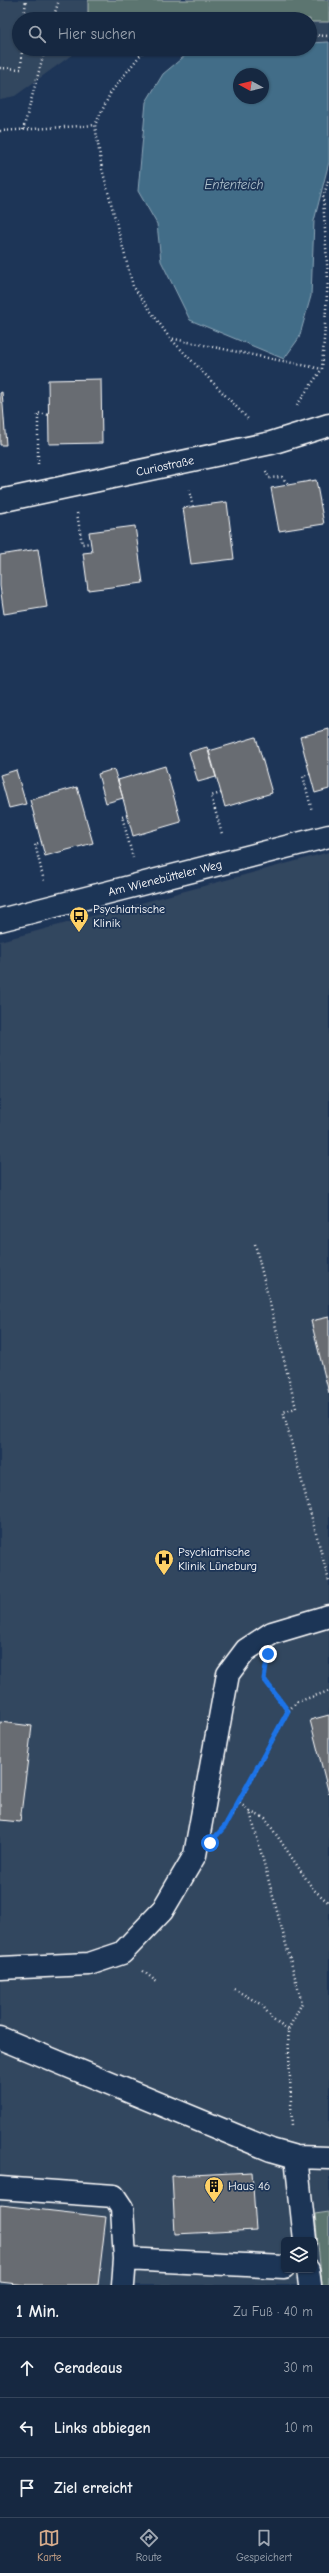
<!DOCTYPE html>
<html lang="de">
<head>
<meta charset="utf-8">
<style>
  :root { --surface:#162841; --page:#1f3048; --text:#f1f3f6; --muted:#9ea6b1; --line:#35445a; --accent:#d6ab8b }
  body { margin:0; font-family:"Comic Neue",sans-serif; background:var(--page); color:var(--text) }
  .controls { position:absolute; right:12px; bottom:12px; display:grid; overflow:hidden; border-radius:6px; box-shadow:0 1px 3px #0004 }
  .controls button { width:36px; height:36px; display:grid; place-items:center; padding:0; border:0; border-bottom:1px solid var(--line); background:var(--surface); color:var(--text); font:20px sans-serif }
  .compass { position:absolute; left:233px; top:68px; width:36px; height:36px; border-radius:50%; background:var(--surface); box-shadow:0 1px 3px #0004; rotate:278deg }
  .stop { position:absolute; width:12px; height:12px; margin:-9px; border:3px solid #1a73e8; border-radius:50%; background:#fff }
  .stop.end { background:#1a73e8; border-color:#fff; box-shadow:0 1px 4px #0008 }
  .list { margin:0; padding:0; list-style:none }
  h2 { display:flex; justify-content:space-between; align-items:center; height:52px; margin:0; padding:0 16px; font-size:17px }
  h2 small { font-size:13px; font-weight:400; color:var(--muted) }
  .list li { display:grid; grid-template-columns:26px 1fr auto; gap:12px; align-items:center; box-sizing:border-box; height:60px; padding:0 16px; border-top:1px solid var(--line) }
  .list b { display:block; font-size:15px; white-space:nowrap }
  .list em { font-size:13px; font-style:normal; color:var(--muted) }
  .icon { flex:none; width:22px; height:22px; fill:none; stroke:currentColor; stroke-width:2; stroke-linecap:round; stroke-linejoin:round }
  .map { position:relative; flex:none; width:329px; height:2285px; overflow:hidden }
  .search { position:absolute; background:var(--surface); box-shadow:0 1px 3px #0004; left:12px; right:12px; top:12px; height:44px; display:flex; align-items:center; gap:10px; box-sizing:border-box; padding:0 14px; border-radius:22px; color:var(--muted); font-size:15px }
  .sheet { height:232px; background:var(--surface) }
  nav { display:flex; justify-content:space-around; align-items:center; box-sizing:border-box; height:56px; border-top:1px solid var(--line); background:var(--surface); font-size:11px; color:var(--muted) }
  nav a { display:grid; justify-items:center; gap:2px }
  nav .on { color:var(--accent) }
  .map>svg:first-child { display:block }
  .built { fill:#33465f; fill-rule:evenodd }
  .green { fill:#5c7470; stroke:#aebab8 }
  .water { fill:#426d88; stroke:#8ea7b8; fill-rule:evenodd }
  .building { fill:#676c72; stroke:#fff }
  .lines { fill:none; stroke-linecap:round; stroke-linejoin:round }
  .minor-casing { stroke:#fff; stroke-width:25 }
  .path { stroke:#fff; stroke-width:2.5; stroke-dasharray:1 3; stroke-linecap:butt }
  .minor { stroke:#1d3557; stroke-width:22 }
  .route { stroke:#1a73e8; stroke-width:5 }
  .labels { text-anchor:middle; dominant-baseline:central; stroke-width:3.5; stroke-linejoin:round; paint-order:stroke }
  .street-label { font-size:12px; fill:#fff; stroke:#1d3557 }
  .poi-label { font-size:12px; fill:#fff; stroke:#1d3557; text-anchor:start }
  .water-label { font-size:13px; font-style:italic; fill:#b3c5cf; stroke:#1d3557 }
</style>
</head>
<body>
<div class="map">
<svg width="329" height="2285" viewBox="0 0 329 2285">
  <rect width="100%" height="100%" fill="#1d3557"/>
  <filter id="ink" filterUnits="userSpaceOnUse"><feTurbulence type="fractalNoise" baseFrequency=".025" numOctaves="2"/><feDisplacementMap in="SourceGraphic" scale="8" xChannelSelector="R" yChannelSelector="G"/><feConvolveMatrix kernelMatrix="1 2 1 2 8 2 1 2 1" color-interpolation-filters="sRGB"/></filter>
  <g filter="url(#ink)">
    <path class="built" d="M0,0H329V43L310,41V19H19V49H80L15,96L0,99Z
      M329,852V2212L315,2214L322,2285H0V941ZM284,2240H314V2270H284Z"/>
    <path class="green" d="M88,0H329V22H310V19H88Z
      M329,2212V2285H322L315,2214Z"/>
    <path class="water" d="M329,42V162L314,221L311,296L299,338L284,359L190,320L161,261L157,224L138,191L146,102L163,74L193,49H310V43ZM239,74H263V98H239Z"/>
    <path class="building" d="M101,379L102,443L49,444L48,380Z
      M2,392L6,445H0V393Z
      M316,480L324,524L279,531L271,488Z
      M227,502L234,559L191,564L183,508Z
      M135,526L143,583L88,590L83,553L92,552L89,532Z
      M38,549L47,607L4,614L0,586V555Z
      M329,729V789L315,793L300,737Z
      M256,737L272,793L225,807L209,751Z
      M207,747L216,777L198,782L189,752Z
      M165,766L181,822L133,836L118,780Z
      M114,769L123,798L106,803L98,774Z
      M16,770L26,804L9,808L0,775Z
      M77,787L93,843L45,856L30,800Z
      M329,1317V1393L311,1321Z
      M329,1715V1794L310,1720Z
      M0,1722L32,1726L20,1822L0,1820Z
      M252,2172L256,2230L175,2234L172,2176Z
      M0,2205L106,2217L98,2285H26L0,2282Z"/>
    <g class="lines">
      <g class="minor-casing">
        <path id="minor" d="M0,501L271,443L329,425
          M0,920L329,836
          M0,1968L89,1964L122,1953L162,1911L195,1855L228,1674L246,1650L272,1633L329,1616
          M0,2038L271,2150L296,2157L305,2240
          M296,2157L329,2158
          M0,2188L114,2196L122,2208L125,2259L123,2285
          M125,2259L284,2267
          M308,2270L310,2285"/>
      </g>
      <path class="path" d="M24,19L26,0
        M53,19L59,0
        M310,35L329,36
        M145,49L111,92L95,125L102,169L133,286L169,337L248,419
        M0,68L21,69L22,49
        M23,130L45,49
        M0,131L95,125
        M169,338L322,369
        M297,405L322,369L328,279L323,198L329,178
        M38,464V413L49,415
        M266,471L269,478L282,477L289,485
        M189,490L193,507
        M77,513L82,544L91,543
        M310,774L303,776L312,811
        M221,793L211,796L222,834
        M127,815L122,816L133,858
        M42,842L35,844L44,881
        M255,1244L296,1408L283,1412L329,1581
        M265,1673L264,1679L288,1711
        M239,1802L288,1711L297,1702L329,1691
        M250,1812L265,1818L313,1889L329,1903
        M232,1815L239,1802L250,1812L302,2003L288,2030L292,2126
        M143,1971L158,1983
        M234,1989L262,2005L273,2020L288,2030"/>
      <use href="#minor" class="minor"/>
    </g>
  </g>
  <g class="lines" filter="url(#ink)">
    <path class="route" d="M210,1843L225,1826L288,1711L264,1679L268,1654"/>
  </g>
  <defs>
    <g id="bus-pin" transform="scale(1)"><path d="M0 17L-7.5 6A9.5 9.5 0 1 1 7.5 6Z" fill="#ffd166" stroke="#1d3557"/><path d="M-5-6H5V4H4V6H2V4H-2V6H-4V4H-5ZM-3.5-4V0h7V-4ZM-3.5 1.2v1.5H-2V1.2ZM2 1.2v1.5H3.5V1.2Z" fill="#111"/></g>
    <g id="hospital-pin" transform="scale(1)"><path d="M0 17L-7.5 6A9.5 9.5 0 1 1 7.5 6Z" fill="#ffd166" stroke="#1d3557"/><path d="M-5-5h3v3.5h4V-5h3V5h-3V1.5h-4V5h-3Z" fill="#111"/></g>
    <g id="building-pin" transform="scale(1)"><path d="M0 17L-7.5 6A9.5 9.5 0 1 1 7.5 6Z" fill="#ffd166" stroke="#1d3557"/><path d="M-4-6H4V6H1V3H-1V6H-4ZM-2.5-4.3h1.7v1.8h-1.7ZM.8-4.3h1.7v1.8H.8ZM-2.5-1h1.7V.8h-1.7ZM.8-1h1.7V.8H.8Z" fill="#111"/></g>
  </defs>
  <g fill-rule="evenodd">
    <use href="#bus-pin" x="79" y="916"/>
    <use href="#hospital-pin" x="164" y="1559"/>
    <use href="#building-pin" x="214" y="2186"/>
  </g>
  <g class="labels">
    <g class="street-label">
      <text transform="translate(165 466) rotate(-12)">Curiostraße</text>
      <text transform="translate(165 878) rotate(-14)">Am Wienebütteler Weg</text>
    </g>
    <g class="poi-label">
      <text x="93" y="909">Psychiatrische<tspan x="93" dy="14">Klinik</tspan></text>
      <text x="178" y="1552">Psychiatrische<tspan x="178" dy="14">Klinik Lüneburg</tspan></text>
      <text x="228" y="2186">Haus 46</text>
    </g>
    <g class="water-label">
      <text x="234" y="184">Ententeich</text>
    </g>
  </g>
</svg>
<div class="controls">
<button><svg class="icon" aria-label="layers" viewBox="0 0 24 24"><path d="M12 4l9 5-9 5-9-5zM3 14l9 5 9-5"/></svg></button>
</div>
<svg class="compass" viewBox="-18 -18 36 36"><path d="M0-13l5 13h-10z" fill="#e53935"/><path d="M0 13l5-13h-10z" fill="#9ea6b1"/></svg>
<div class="stop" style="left:210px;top:1843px"></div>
<div class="stop end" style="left:268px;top:1654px"></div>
<div class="search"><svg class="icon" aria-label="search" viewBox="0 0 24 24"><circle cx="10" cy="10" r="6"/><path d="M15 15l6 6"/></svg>Hier suchen</div>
</div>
<section class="sheet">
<h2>1 Min.<small>Zu Fuß · 40 m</small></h2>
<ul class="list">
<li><svg class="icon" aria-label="ahead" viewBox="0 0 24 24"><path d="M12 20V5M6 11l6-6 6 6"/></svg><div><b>Geradeaus</b></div><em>30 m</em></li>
<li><svg class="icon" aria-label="left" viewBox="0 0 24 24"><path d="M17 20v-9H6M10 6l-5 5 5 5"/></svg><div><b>Links abbiegen</b></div><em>10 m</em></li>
<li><svg class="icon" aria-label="arrive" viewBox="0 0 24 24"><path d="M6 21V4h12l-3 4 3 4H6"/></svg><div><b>Ziel erreicht</b></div></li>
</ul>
</section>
<nav>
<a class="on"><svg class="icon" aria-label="map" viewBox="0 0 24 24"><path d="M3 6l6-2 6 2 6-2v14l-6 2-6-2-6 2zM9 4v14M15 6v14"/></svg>Karte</a>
<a><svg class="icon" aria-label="directions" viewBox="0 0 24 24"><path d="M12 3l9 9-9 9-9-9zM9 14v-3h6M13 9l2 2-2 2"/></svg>Route</a>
<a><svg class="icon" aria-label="saved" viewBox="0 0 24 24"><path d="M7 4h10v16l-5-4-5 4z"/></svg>Gespeichert</a>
</nav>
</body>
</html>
